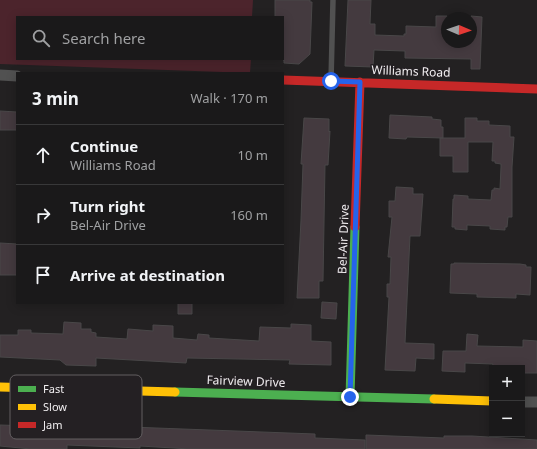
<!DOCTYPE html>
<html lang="en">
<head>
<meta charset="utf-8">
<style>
  :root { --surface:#1a191a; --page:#232223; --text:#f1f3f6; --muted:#9fa0a2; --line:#383839 }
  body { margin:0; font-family:"Noto Sans",sans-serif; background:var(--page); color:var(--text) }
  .controls { position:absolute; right:12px; bottom:12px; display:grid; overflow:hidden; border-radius:0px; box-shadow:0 2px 10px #0003 }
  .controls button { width:36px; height:36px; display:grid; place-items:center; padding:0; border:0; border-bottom:1px solid var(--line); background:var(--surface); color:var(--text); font:20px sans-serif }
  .compass { position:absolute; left:441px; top:12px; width:36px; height:36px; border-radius:50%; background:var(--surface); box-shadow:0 2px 10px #0003; rotate:92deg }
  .stop { position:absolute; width:12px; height:12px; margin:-9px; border:3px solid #2563eb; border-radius:50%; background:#fff }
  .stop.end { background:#2563eb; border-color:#fff; box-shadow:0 1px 4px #0008 }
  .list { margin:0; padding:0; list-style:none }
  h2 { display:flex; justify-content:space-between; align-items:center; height:52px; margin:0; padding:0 16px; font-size:17px }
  h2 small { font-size:13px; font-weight:400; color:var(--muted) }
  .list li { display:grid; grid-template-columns:26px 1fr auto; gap:12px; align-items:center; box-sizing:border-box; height:60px; padding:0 16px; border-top:1px solid var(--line) }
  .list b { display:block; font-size:15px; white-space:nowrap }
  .list p { margin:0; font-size:13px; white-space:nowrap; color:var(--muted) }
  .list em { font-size:13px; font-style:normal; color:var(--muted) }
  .icon { flex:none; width:22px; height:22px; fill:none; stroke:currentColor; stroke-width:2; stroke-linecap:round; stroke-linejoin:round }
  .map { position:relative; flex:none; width:537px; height:449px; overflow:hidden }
  .search { position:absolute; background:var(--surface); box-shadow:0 2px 10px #0003; left:16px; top:16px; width:268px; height:44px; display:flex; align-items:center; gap:10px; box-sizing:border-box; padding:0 14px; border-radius:0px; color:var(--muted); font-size:15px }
  .panel { position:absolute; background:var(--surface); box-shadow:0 2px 10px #0003; left:16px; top:72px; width:268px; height:232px; border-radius:0px }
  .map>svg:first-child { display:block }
  .green { fill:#4c242c }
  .building { fill:#443a3f; stroke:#494748 }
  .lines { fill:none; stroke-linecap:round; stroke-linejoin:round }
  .lane { stroke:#515151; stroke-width:5.5 }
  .street { stroke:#515151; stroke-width:11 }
  .fast { stroke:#4caf50; stroke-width:9 }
  .slow { stroke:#ffc107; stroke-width:9 }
  .jam { stroke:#c62828; stroke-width:9 }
  .route { stroke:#2563eb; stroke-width:5 }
  .labels { text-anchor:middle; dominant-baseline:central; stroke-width:3; stroke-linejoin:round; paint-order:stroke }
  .street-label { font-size:12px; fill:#f1eef0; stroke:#242023 }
  .key { fill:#242023; stroke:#625e60; stroke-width:1 }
  .key-label { font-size:11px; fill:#f1eef0 }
</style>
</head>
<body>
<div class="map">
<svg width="537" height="449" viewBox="0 0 537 449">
  <rect width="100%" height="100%" fill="#232122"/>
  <path class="green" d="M0,0H253L252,17H17V59H251L250,73L0,64Z"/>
  <path class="building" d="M275,0H310V2H312L310,54L299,64L284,63V60H283V17H275Z
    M348,0H371L370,24H375V35L404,36V34H406V26L436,27V16H447V42H471V16L482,17L480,69H471V59L405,58V51L374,50L373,67L345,66Z
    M0,111L17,112V130H0Z
    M390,115L432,117V119L441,120V127H443V138L407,137L406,139L389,138Z
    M304,118L329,119V132L330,131L328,165H325L323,281H319V298H297L301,220L303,164H301Z
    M465,118H477V121H489V125L510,126V137H514L512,167V217H508L507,227H505V230L490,229V226L467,225V230L455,229V227H452L453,199H454V195L468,196V199L491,200L492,190H494V188L500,189L501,167V164L495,163V161H492L493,142H468V172H453V156H440V138H465Z
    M396,187L413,188V194H423L420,236H410L405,343L434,344V359L416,358L415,371L385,370L389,297H387V284H390L391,257H388L392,217H389V201H395Z
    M0,243L17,244V275H0Z
    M454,263L520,264L526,265V267H531L530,295L516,294V298L477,297V294L450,293L451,264H454Z
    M322,302L337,303L336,319L321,318Z
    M178,303H192V314H178Z
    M64,322L81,323V329H91V332L96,333V337L127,339L128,329L153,331V325L173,326V338L197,340L198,334L209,335V338L259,341L260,327L291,328V324L311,325V341L331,342V365L289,364L290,360L187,358L186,363L96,358V366L66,365L60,360L0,357V335H18V330H31V333L63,334Z
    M467,334L478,335L477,346L523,347V340L537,341V373H522V368H492L493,364L465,363V372L442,371L443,351H466Z
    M32,422L50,424L315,434V438L365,440V449H190L140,446V448L67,445V449H31L0,446V425L31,426Z
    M366,435L444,438V436H472L537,440V449H366Z"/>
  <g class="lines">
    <path class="lane" d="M331,81L333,0"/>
    <path class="street" d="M0,75L17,76
      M522,402H537"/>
    <path class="fast" d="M175,392L434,399
      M350,397L355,227"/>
    <path class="slow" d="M0,387L175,392
      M434,399L492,401"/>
    <path class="jam" d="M283,80L537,89
      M355,227L360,82"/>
  </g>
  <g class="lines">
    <path class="route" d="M331,81L360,82L350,397"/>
  </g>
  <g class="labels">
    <g class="street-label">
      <text transform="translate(411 71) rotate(2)">Williams Road</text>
      <text transform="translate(343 239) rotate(-88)">Bel-Air Drive</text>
      <text transform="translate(246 381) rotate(2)">Fairview Drive</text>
    </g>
  </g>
  <rect x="10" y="375" width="132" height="64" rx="6" class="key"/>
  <rect x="18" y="386" width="18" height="6" fill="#4caf50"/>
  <rect x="18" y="404" width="18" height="6" fill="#ffc107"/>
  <rect x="18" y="422" width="18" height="6" fill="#c62828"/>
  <g class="key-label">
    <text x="43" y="393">Fast</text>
    <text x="43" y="411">Slow</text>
    <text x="43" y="429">Jam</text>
  </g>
</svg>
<div class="controls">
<button>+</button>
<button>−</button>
</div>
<svg class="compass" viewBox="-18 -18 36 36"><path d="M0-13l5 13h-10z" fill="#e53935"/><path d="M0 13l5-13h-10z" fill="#9fa0a2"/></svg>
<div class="stop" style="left:331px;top:81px"></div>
<div class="stop end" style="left:350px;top:397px"></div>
<div class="search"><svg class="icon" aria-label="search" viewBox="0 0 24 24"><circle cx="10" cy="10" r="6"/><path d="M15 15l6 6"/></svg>Search here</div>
<section class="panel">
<h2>3 min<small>Walk · 170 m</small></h2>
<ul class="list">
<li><svg class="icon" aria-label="ahead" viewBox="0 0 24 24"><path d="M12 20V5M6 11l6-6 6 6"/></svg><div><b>Continue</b><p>Williams Road</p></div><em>10 m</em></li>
<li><svg class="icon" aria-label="right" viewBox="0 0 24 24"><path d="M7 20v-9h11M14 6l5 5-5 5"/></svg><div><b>Turn right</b><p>Bel-Air Drive</p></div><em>160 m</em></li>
<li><svg class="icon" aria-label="arrive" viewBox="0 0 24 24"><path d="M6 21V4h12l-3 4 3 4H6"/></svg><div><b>Arrive at destination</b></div></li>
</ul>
</section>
</div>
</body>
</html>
